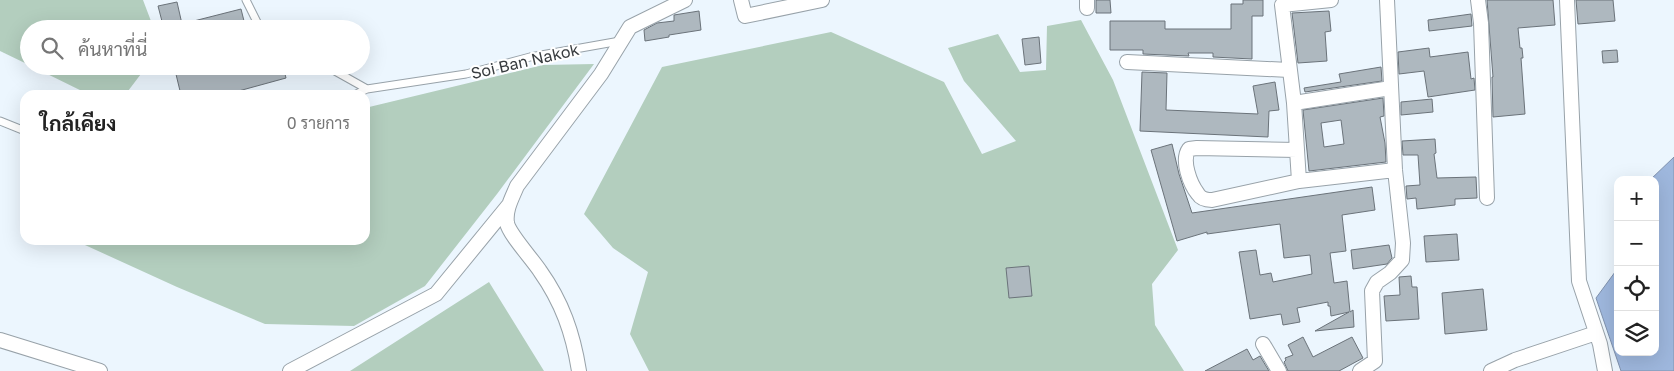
<!DOCTYPE html>
<html lang="th">
<head>
<meta charset="utf-8">
<style>
  :root { --surface:#fff; --page:#f2f2f2; --text:#222; --muted:#767676; --line:#e0e0e0 }
  body { margin:0; font-family:"Golos Text",Sarabun,sans-serif; background:var(--page); color:var(--text) }
  .controls { position:absolute; right:15px; bottom:15px; display:grid; overflow:hidden; border-radius:10px; box-shadow:0 5px 20px #0002 }
  .controls button { width:45px; height:45px; display:grid; place-items:center; padding:0; border:0; border-bottom:1px solid var(--line); background:var(--surface); color:var(--text); font:25px sans-serif }
  .list { margin:0; padding:0; list-style:none }
  h2 { display:flex; justify-content:space-between; align-items:center; height:65px; margin:0; padding:0 20px; font-size:21px }
  h2 small { font-size:16px; font-weight:400; color:var(--muted) }
  .icon { flex:none; width:28px; height:28px; fill:none; stroke:currentColor; stroke-width:2; stroke-linecap:round; stroke-linejoin:round }
  .map { position:relative; flex:none; width:1674px; height:371px; overflow:hidden }
  .search { position:absolute; background:var(--surface); box-shadow:0 5px 20px #0002; left:20px; top:20px; width:350px; height:55px; display:flex; align-items:center; gap:12px; box-sizing:border-box; padding:0 18px; border-radius:28px; color:var(--muted); font-size:19px }
  .panel { position:absolute; background:var(--surface); box-shadow:0 5px 20px #0002; left:20px; top:90px; width:350px; height:155px; border-radius:15px }
  .map>svg:first-child { display:block }
  .green { fill:#b3cebe }
  .water { fill:#9eb7dd; stroke:#8092ae }
  .building { fill:#aeb8bf; stroke:#6b737a; fill-rule:evenodd }
  .lines { fill:none; stroke-linecap:round; stroke-linejoin:round }
  .lane-casing { stroke:#98a2a9; stroke-width:9 }
  .street-casing { stroke:#98a2a9; stroke-width:16 }
  .lane { stroke:#fff; stroke-width:7 }
  .street { stroke:#fff; stroke-width:14 }
  .labels { text-anchor:middle; dominant-baseline:central; stroke-width:4; stroke-linejoin:round; paint-order:stroke }
  .street-label { font-size:16px; fill:#393d40; stroke:#fff }
</style>
</head>
<body>
<div class="map">
<svg width="1674" height="371" viewBox="0 0 1674 371">
  <rect width="100%" height="100%" fill="#ecf6fe"/>
  <path class="green" d="M0,0H143L154,29H29V65L0,51Z
    M1081,20L1113,80L1178,250L1152,284L1155,325L1184,371H649L630,334L648,272L613,248L584,214L662,67L831,32L944,82L982,154L1016,141L964,81L948,48L998,34L1020,72L1046,70L1047,26Z
    M594,64L497,194L425,286L354,326L265,324L177,287L74,240H365V108L543,65Z
    M31,66H147L125,95H90Z
    M489,282L544,371H350Z"/>
  <path class="water" d="M1674,157V371H1621L1596,298L1618,268V352H1655V180H1650Z"/>
  <path class="building" d="M1096,0H1110L1111,13H1096Z
    M1243,0H1263V16H1252V59L1213,57V53H1188L1189,56L1143,54V50H1110V21H1165V29H1231V4H1243Z
    M1487,0H1553L1555,25L1518,28L1520,48H1522L1523,58H1521L1525,114L1493,117L1492,77H1493Z
    M1576,0H1613L1615,21L1578,24Z
    M177,2L182,24L241,9L246,29H164L158,6Z
    M699,11L701,30L669,35V37L645,41L644,30L657,23L674,21V15Z
    M1329,11L1331,31L1325,32L1327,61L1298,63L1292,13Z
    M1471,14L1472,26L1429,31L1428,20Z
    M1039,37L1041,63L1025,65L1022,39Z
    M1429,48L1430,57L1468,52L1471,79L1474,78L1475,90L1428,97L1424,71L1399,74L1398,52Z
    M1617,50L1618,62L1603,63L1602,51Z
    M174,66H283L286,78L224,95H181Z
    M1381,67L1382,81L1305,92L1304,88L1341,82L1339,74Z
    M1142,72L1167,73L1166,110L1258,114L1253,86L1275,82L1279,110L1269,111L1268,137L1140,131Z
    M1383,98L1384,116L1380,117L1385,143L1386,162L1309,171L1303,110ZM1341,120L1344,144L1324,147L1321,123Z
    M1432,99L1433,112L1401,115V102Z
    M1435,139L1436,153L1434,154L1437,178L1476,177L1477,198L1455,199V205L1417,209L1416,198L1407,199L1406,186L1420,185L1418,155H1403L1402,141Z
    M1172,144L1179,174L1192,213L1372,187L1375,210L1342,215L1346,251L1330,253L1334,283L1347,281L1350,312L1353,310L1354,327L1315,331L1349,312L1331,316L1330,306H1328V302L1297,308L1300,322L1283,325L1281,314L1250,319L1239,252L1256,250L1260,275L1271,273L1273,282L1312,274L1310,255L1284,258L1280,224L1207,234V232L1177,241L1151,150Z
    M1457,234L1459,260L1426,262L1424,236Z
    M1389,245L1392,258L1387,264L1353,269L1351,250Z
    M1029,266L1032,296L1009,298L1006,268Z
    M1411,276L1412,287H1417L1419,319L1386,321L1384,296L1400,295L1399,277Z
    M1483,289L1487,330L1445,334L1442,293Z
    M1303,337L1313,357L1352,337L1363,358L1339,371H1288L1284,362L1286,360L1285,358L1293,355L1288,345Z
    M1247,349L1253,360L1260,356L1269,371H1205Z"/>
  <g class="lines">
    <g class="lane-casing">
      <path id="lane" d="M246,0L259,26L264,29
        M326,66L367,89
        M354,95L367,89L466,74L530,57L620,41
        M0,121L25,131"/>
    </g>
    <g class="street-casing">
      <path id="street" d="M741,0L745,16L822,0
        M1087,0V8
        M1331,0L1282,5L1294,103L1299,181L1395,170
        M1478,0L1481,23L1487,198
        M1567,0L1579,281L1600,344L1605,371
        M1127,62L1289,70
        M1294,103L1391,88
        M1297,150L1197,148L1189,149C1181,160 1190,184 1198,194C1201,199 1206,200 1212,200L1299,181
        M0,340L100,371
        M1263,344L1279,371
        M290,371L436,294L508,206
        M579,371C573,333 562,302 540,271C533,260 509,234 507,223C505,210 512,198 517,186L601,74L630,27L685,0
        M1360,371L1375,361L1372,291L1377,282L1390,273L1402,260L1403,243L1395,170L1387,0
        M1491,371L1515,360L1596,333"/>
    </g>
    <use href="#lane" class="lane"/>
    <use href="#street" class="street"/>
  </g>
  <g class="labels">
    <g class="street-label">
      <text transform="translate(525 61) rotate(-13)">Soi Ban Nakok</text>
    </g>
  </g>
</svg>
<div class="controls">
<button>+</button>
<button>−</button>
<button><svg class="icon" aria-label="locate" viewBox="0 0 24 24"><circle cx="12" cy="12" r="6"/><path d="M12 2v4M12 18v4M2 12h4M18 12h4"/></svg></button>
<button><svg class="icon" aria-label="layers" viewBox="0 0 24 24"><path d="M12 4l9 5-9 5-9-5zM3 14l9 5 9-5"/></svg></button>
</div>
<div class="search"><svg class="icon" aria-label="search" viewBox="0 0 24 24"><circle cx="10" cy="10" r="6"/><path d="M15 15l6 6"/></svg>ค้นหาที่นี่</div>
<section class="panel">
<h2>ใกล้เคียง<small>0 รายการ</small></h2>
<ul class="list">
</ul>
</section>
</div>
</body>
</html>
